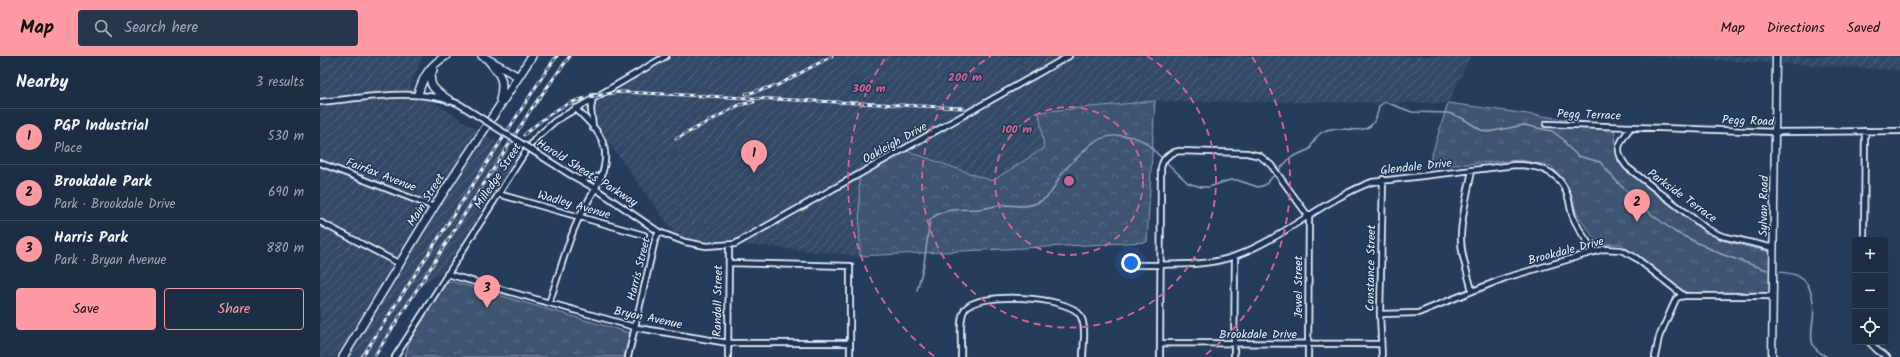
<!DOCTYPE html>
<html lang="en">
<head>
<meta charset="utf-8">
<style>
  :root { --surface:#1c2e46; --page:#25364d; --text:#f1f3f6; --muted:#a0a8b3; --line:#3a4a5f; --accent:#ff9aa2 }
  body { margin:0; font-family:Kalam,sans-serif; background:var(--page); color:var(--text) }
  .controls { position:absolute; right:12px; bottom:12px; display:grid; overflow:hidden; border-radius:4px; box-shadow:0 4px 16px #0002 }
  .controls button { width:36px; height:36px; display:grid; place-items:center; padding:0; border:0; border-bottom:1px solid var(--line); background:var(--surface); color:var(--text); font:20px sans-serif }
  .you { position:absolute; left:811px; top:207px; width:14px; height:14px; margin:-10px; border:3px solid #fff; border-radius:50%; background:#1a73e8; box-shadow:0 0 0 6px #1a73e833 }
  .badge { display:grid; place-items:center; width:26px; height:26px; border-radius:50%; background:var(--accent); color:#111; font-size:13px; font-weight:700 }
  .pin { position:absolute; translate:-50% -33px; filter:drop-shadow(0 1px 2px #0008) }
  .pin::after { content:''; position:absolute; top:21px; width:14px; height:12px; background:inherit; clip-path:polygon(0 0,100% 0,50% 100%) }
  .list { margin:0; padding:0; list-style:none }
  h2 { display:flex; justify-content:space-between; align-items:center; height:52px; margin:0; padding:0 16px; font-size:17px }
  h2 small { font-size:13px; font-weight:400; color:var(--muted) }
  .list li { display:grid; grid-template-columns:26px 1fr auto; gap:12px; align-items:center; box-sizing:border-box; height:56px; padding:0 16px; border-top:1px solid var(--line) }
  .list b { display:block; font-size:15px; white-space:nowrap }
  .list p { margin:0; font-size:13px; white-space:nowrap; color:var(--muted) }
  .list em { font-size:13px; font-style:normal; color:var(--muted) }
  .actions { display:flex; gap:8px; padding:12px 16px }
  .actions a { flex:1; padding:9px 0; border:1px solid var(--accent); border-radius:4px; text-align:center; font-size:14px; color:var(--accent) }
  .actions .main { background:var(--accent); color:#111 }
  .icon { flex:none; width:22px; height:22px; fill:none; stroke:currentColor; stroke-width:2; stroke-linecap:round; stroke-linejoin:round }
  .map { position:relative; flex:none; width:1580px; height:301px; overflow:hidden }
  header { display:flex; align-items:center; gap:24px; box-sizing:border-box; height:56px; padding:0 20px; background:var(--accent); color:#111 }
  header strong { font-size:19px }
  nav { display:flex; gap:22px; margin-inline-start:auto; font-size:14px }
  .search { width:280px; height:36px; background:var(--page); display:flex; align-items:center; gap:10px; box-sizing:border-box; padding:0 14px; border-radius:4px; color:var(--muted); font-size:15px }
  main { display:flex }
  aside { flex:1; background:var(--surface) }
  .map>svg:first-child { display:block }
  .industrial { fill:url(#industrial-furrows) }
  .forest { fill:url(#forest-crowns); stroke:#93a2b5 }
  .park { fill:url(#park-tufts); stroke:#93a2b5 }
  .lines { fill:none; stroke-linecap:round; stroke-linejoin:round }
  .stream { stroke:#99a8ba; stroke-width:1.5 }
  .minor-casing { stroke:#e8f1f8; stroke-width:8 }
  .secondary-casing { stroke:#e8f1f8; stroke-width:9 }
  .primary-casing { stroke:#e8f1f8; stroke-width:10 }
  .minor { stroke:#1d3557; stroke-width:4.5 }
  .secondary { stroke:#1d3557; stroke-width:6 }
  .primary { stroke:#1d3557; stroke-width:7 }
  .rail-casing { stroke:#e8f1f8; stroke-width:3 }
  .rail { stroke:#1d3557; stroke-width:1.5; stroke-dasharray:4.5; stroke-linecap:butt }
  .minor-bridge-casing { stroke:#e8f1f8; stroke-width:8; stroke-linecap:butt }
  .minor-bridge { stroke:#1d3557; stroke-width:4.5 }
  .ring { fill:none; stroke:#cf6492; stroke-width:2; stroke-dasharray:7 5 }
  .labels { text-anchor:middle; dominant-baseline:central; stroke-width:3; stroke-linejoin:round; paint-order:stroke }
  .street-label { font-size:12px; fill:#e8f1f8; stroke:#1d3557 }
  .centre { fill:#cf6492; stroke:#1d3557; stroke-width:2 }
  .ring-label { font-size:12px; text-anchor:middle; font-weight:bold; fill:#cf6492; stroke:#1d3557; stroke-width:3; stroke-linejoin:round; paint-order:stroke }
</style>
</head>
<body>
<header>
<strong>Map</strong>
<div class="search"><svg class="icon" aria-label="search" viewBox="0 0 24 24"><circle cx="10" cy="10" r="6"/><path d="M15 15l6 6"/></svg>Search here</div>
<nav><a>Map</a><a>Directions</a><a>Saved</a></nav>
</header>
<main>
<aside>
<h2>Nearby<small>3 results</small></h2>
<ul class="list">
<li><span class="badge">1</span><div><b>PGP Industrial</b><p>Place</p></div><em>530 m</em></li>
<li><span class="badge">2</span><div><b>Brookdale Park</b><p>Park · Brookdale Drive</p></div><em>690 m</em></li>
<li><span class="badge">3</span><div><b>Harris Park</b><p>Park · Bryan Avenue</p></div><em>880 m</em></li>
</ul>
<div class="actions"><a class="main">Save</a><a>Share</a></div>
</aside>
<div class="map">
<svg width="1580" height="301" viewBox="0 0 1580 301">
  <defs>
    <pattern id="industrial-furrows" width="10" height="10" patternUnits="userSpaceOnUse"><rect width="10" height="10" fill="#334a68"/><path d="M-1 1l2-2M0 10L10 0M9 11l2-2" fill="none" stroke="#51657e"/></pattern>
    <pattern id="forest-crowns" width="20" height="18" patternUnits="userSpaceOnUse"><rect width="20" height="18" fill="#3e5472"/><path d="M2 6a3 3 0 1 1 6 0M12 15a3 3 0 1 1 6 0" fill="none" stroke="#5a6d87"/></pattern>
    <pattern id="park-tufts" width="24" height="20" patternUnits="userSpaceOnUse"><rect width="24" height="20" fill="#3e5472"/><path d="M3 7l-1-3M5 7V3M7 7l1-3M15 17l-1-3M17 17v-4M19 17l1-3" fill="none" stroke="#5a6d87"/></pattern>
  </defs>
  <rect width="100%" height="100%" fill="#253d5d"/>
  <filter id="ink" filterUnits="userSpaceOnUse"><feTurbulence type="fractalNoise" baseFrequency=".025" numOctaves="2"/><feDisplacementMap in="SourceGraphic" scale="8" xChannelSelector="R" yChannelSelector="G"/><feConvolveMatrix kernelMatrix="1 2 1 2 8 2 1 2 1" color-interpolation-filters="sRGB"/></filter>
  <g filter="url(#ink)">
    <path class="industrial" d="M0,0H103L90,31L198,100L121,218L97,229L77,268L57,301H0Z
      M347,0H1151L1128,47L835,45L719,56L724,92L672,125L581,93L539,120L540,200L409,187H362L259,46L276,43Z
      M1316,0H1580V14L1456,7Z"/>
    <path class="forest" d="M835,45L827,186L540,200L539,120L581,93L672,125L724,92L719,56Z"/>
    <path class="park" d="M1128,47L1294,70L1298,106L1401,184L1453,197L1452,240L1362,236L1301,188H1278L1257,158L1249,132L1231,110L1199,104L1108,111Z
      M130,225L310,277L304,301H85L89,286L126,227Z"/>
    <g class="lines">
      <path class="stream" d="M1460,216C1466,217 1472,217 1478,220C1493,227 1495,250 1493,264C1492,272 1490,281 1493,289C1496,295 1502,298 1507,301
        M597,234L604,208L610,164C623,151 642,154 659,153C666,153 673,150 680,149C696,148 705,154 721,145C733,139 734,129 741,119C746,111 753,106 760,99C764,96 766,92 770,89C785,77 809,77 825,86L868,127L881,131H889L910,124H917L938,131L945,129L970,102L990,93C1006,47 1052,101 1059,50L1065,46L1092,56L1128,57L1142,62L1161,74L1168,76L1204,69L1232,75L1244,84L1247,90L1258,100L1280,106L1299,128L1331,158L1355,176L1401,198L1447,214"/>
      <g class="minor-casing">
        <path id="minor" d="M273,41L271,53L273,72
          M0,46C43,42 99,31 139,48
          M1226,68L1456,76L1580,75
          M1311,71C1299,87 1293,94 1307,111L1387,173L1402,180L1454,192
          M0,107L114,151
          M1152,114C1148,136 1142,157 1141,179C1140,198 1148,217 1152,235
          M251,119L276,133L339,176L365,186L386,190L415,188L749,0
          M260,123L282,120
          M178,138L324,179
          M0,166L80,208
          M1544,184L1545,75
          M409,207L530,210V301
          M818,209C850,208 885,211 915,200C964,182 1003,144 1052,126L1195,109C1216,109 1239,114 1247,138C1250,145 1250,154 1253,161C1258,173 1267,185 1274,196
          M127,218L318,272L408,287H530
          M229,247C239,220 247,185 260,160C270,139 287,121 285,96C284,78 267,64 255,52
          M1060,258L1098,257L1185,222L1284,193L1301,194L1316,202L1364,240H1453
          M1549,286L1558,295L1567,301
          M840,287L1061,288
          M75,301L204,98L216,82L235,65L346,0
          M308,301L335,184L339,176
          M408,301L409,189
          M641,301C642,290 638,262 645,253C658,235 748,240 760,259C767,270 763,289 763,301
          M840,301L841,112C843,102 849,97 859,95L927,97L940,100L951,109L989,161L988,301
          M914,301L915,200
          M1062,301L1060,258L1063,123
          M1335,301L1339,281L1356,243L1359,241L1364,240"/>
      </g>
      <g class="secondary-casing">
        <path id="secondary" d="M1452,301L1456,0"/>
      </g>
      <g class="primary-casing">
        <path id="primary" d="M162,0L197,20
          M168,4C181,19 185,24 180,44
          M113,14C105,29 117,36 129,44
          M98,38C103,21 110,9 126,0
          M23,301L114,151L212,0"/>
      </g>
      <use href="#minor" class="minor"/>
      <use href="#secondary" class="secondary"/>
      <use href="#primary" class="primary"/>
      <g class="rail-casing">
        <path id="rail" d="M426,38L458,29L512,0
          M204,79C239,48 255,41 301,36L643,52
          M356,83L419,49L434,46
          M42,301L226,15L237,0
          M54,301L212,52L250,0"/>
      </g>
      <use href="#rail" class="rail"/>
      <g class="minor-bridge-casing">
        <path id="minor-bridge" d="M139,48L251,119"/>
      </g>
      <use href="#minor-bridge" class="minor-bridge"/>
    </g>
  </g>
  <g class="ring">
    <circle cx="749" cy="125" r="74"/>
    <path d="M827 0A147 147 0 1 1 671 0"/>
    <path d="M614 300A221 221 0 0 1 566 1M932 1A221 221 0 0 1 884 300"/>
  </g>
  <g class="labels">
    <g class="street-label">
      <text transform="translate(1269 59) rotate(2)">Pegg Terrace</text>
      <text transform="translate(1428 65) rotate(2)">Pegg Road</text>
      <text transform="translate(575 87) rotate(-29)">Oakleigh Drive</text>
      <text transform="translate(1096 111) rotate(-6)">Glendale Drive</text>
      <text transform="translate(267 117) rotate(32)">Harold Sheats Parkway</text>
      <text transform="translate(61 119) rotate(21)">Fairfax Avenue</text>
      <text transform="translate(178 120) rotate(-57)">Milledge Street</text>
      <text transform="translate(1362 140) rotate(36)">Parkside Terrace</text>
      <text transform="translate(106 144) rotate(-58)">Main Street</text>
      <text transform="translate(254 149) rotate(16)">Wadley Avenue</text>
      <text transform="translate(1444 150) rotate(-89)">Sylvan Road</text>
      <text transform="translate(1246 195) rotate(-15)">Brookdale Drive</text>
      <text transform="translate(1051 212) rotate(-89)">Constance Street</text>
      <text transform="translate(319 213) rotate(-76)">Harris Street</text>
      <text transform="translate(978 231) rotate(-90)">Jewel Street</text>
      <text transform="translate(398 245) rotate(-89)">Randall Street</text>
      <text transform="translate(328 262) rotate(12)">Bryan Avenue</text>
      <text x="938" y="278">Brookdale Drive</text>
    </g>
  </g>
  <circle cx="749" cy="125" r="6" class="centre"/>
  <g class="ring-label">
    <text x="645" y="25">200 m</text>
    <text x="549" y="36">300 m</text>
    <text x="697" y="77">100 m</text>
  </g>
</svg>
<div class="controls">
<button>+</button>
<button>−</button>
<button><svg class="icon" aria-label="locate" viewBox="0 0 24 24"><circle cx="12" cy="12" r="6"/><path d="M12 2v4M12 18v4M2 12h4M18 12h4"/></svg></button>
</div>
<div class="you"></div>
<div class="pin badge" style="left:434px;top:117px">1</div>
<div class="pin badge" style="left:1317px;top:166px">2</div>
<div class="pin badge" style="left:167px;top:252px">3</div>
</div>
</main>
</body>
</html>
